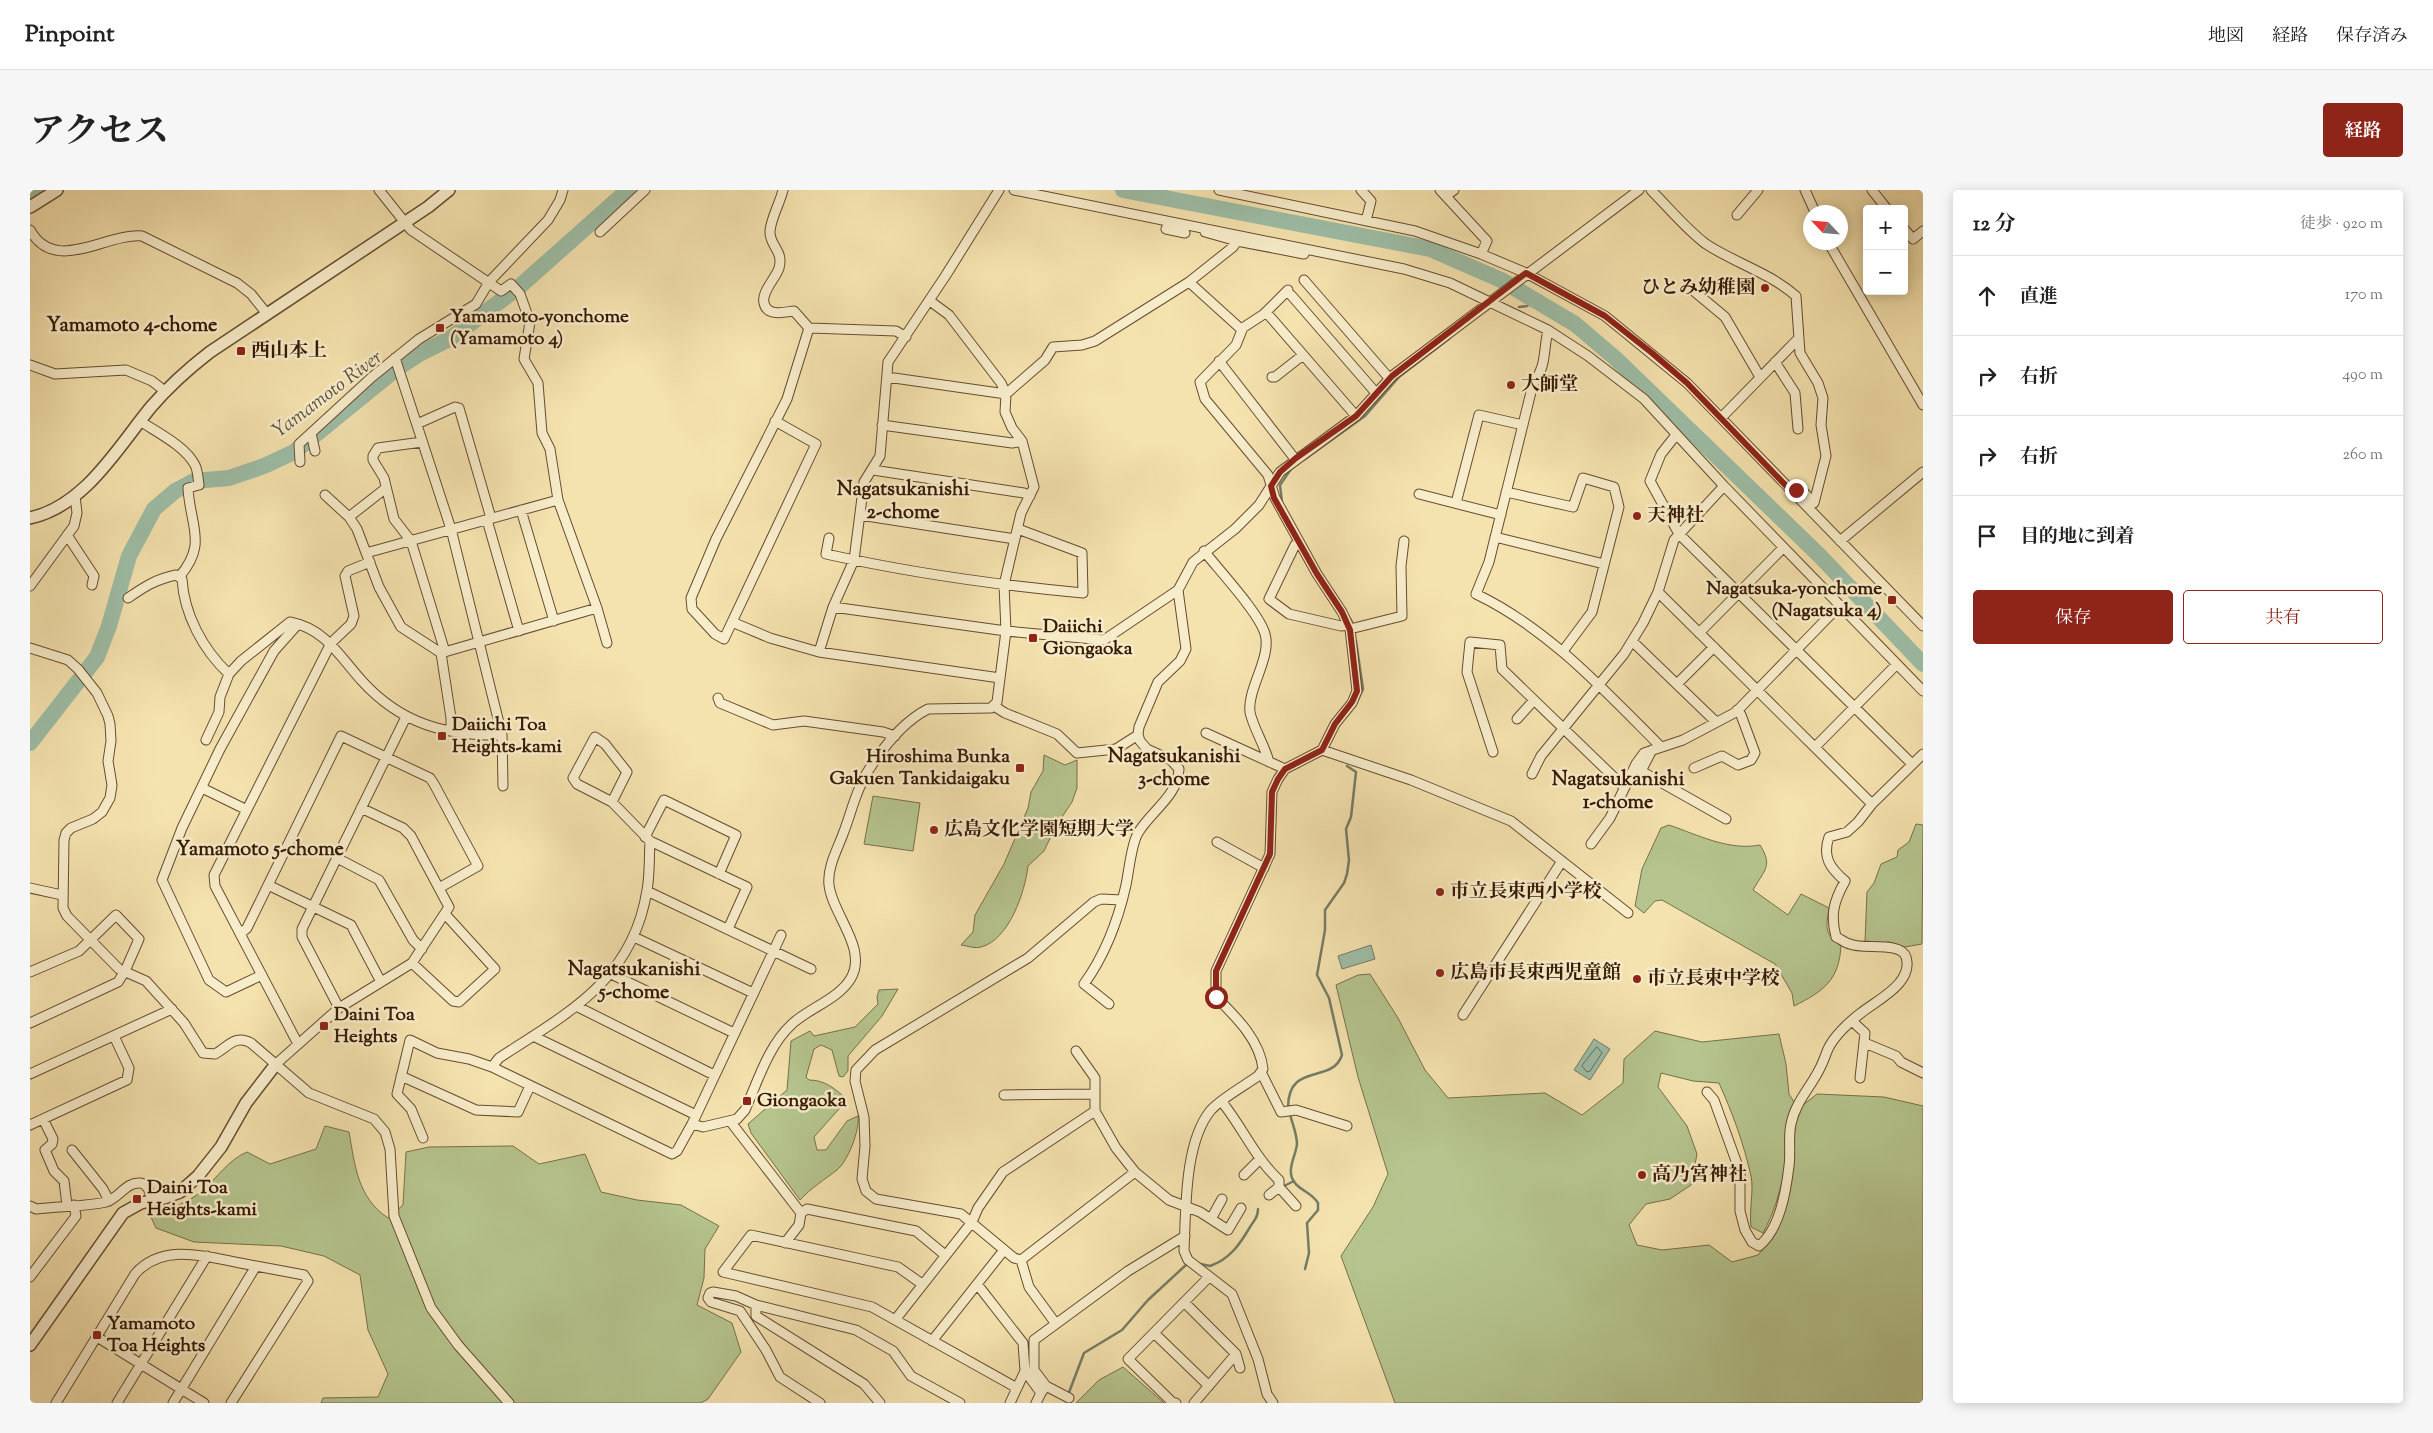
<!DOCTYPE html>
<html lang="ja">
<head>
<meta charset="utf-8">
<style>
  :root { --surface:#fff; --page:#f6f6f6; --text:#222; --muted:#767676; --line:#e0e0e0; --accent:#8f2418 }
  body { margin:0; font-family:"Sorts Mill Goudy","Noto Serif JP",serif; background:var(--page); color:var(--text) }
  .controls { position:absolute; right:15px; top:15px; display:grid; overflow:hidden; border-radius:5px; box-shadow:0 2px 12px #0003 }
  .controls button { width:45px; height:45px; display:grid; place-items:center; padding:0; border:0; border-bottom:1px solid var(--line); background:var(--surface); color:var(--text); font:25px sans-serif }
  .compass { position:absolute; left:1773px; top:15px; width:45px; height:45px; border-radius:50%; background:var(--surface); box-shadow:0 2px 12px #0003; rotate:296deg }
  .stop { position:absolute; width:15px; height:15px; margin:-11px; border:4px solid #8f2418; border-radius:50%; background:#fff }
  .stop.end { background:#8f2418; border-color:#fff; box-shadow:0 1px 5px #0008 }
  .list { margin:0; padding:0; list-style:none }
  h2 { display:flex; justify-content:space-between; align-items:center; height:65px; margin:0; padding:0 20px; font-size:21px }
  h2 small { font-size:16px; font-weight:400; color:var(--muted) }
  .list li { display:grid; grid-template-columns:32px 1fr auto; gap:15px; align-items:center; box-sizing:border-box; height:80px; padding:0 20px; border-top:1px solid var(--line) }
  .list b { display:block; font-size:19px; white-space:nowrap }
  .list em { font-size:16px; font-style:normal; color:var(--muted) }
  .actions { display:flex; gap:10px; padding:15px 20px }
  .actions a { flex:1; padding:11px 0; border:1px solid var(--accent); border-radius:5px; text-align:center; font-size:18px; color:var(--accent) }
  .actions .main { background:var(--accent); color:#fff }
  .icon { flex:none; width:28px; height:28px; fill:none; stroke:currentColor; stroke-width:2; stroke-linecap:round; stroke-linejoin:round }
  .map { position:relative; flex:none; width:1893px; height:1213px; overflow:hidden; border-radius:5px }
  header { display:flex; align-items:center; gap:30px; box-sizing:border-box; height:70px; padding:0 25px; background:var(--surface); border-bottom:1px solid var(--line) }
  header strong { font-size:24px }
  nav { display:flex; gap:28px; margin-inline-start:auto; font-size:18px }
  .intro { display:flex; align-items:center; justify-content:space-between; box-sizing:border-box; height:120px; padding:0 30px }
  h1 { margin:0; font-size:35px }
  .button { padding:12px 22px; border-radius:5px; background:var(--accent); color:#fff; font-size:18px; font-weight:700 }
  main { display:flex; gap:30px; padding:0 30px }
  aside { flex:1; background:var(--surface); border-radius:5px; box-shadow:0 2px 12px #0003 }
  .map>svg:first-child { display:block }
  .green { fill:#b6c58f; stroke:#76704a }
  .water { fill:#9dbea7; stroke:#747c66 }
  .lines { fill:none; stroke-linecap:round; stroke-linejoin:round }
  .shore { stroke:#6a6c56; stroke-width:1 }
  .stream { stroke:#747c66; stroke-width:2.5 }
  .river { stroke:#9dbea7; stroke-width:16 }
  .minor-casing { stroke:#664c30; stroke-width:11 }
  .tertiary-casing { stroke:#664c30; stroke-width:14 }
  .minor { stroke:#f8edcb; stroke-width:9 }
  .tertiary { stroke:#f8edcb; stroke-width:11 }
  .route { stroke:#8f2418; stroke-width:6 }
  .poi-dot { fill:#8f2418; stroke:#f8edcb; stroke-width:2 }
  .labels { text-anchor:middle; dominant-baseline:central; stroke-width:5; stroke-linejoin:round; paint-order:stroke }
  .poi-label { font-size:19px; font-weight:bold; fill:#371a05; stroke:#f8edcb; text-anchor:start }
  .neighbourhood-label { font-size:20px; font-weight:bold; fill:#371a05; stroke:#f8edcb }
  .water-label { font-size:20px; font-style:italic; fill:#5b533e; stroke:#f8edcb }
</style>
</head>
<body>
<header>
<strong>Pinpoint</strong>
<nav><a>地図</a><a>経路</a><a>保存済み</a></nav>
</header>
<div class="intro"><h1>アクセス</h1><a class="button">経路</a></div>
<main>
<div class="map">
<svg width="1893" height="1213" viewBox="0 0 1893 1213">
  <rect width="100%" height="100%" fill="#f5e3af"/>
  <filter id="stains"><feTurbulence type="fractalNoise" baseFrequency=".004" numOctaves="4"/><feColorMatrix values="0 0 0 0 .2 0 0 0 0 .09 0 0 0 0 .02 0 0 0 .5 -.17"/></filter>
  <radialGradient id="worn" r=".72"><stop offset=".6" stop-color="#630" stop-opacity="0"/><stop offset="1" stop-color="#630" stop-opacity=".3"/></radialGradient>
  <path class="green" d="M1014,565L1035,575L1047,570V598L1042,612L1026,636L1014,661L998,676C995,702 979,750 951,757C945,759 938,756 931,755L943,742L945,725L974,674L998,618L1001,602L1013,581Z
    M843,606L890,613L883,661L834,654Z
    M1886,634L1893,635L1892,754L1875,757L1859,752L1843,754L1835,752L1837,702L1844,693L1851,674L1867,667L1868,660L1879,652Z
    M1639,635C1668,645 1699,661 1730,655C1743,676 1735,679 1723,700L1758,725L1771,704L1799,718C1796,738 1794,743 1811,756C1809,790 1794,801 1764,816L1762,803L1745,774L1632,710L1625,711L1614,723L1605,716L1612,679L1631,638Z
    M1340,784L1368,828L1395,880L1418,908L1515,903L1552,925L1593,893L1594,869L1625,841L1672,852L1749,844L1756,874L1759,904L1764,912C1758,957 1755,1003 1733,1043L1721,1037C1719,1020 1724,1000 1721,986C1714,954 1702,922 1689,893L1663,891L1631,883L1628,897L1657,936L1667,964L1661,995L1640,1009L1616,1014L1599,1035L1607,1055L1632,1060L1679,1055L1702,1072L1728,1065L1738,1053L1763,974L1765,935L1773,915L1787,904L1854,907L1893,916V1213H1365L1311,1066L1343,1017L1358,984L1328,887L1306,795L1328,785Z
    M868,799L852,826L818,866V881L813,887L809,886L802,860L791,855L784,859L776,887L779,890C795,890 806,899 817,910L784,947L787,960H796L817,931L828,926C830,940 818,971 807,980C794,990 781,998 770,1010L721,943L718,934L757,900L761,851L780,841L784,846L825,837L848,814L847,807L849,800Z
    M295,936L319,942C325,975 327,1007 358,1028L373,1015L376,962L399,957L483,956L509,974L555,964L571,1002L607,1010L651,1015L689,1036L675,1059L674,1088L667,1115L702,1133L711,1162L678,1209L671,1213H291L293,1208L348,1207L358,1184L338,1140L330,1085L294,1066L251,1056L164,1052L126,1038L120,1025C138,1019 159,1013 173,1000C188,987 198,970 217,962L240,974L286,959Z
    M1093,1177L1134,1213H1046L1069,1190Z"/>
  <path class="water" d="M1341,755L1345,769L1312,779L1308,766Z
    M1564,849L1580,859L1560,890L1544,880Z"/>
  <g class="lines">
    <path class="shore" d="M1567,857L1572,863L1560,881L1557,882L1552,876Z"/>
    <path class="stream" d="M1489,117L1497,116L1505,110
      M1275,269L1335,226L1369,187L1420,148
      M1252,312L1250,295L1261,279
      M1303,401L1322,432
      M1325,516L1333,499L1326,451
      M1258,918C1258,871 1302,895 1312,865L1299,808L1287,785L1295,740V720L1314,693L1317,684L1319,670L1316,639L1321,627L1326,582L1317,576
      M1260,924C1262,933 1267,944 1267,954C1266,966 1255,981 1265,993C1271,1001 1281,1002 1288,1013V1020L1277,1033L1279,1063L1275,1079
      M1252,997L1264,991
      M1166,1073L1180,1076C1200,1069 1210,1054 1220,1037C1224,1030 1228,1028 1228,1019
      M1038,1205L1054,1163L1092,1140L1118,1110L1157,1074"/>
    <path class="river" d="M1093,0L1400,59L1471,90L1545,134L1585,168L1789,365L1893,474
      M0,9L14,0
      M0,553L67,467L79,436L99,366L124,319L145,301L164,291L199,288L234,276L264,262L365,180L389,164L421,148L489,97L598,0"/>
    <g class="minor-casing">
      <path id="minor" d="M349,0L381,40L471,101L481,94L490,104L500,132L494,169L508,193L512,243L520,259L528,310L567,418L577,453
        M753,0C750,13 741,28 740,41C739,56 754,60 749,78C746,88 731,102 734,113C737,127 755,122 764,121L779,138L866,141L876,147
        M984,0L1374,79L1420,93L1518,140L1558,166L1614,209L1694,296L1893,501
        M1189,0L1385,41L1451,64L1496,83L1575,126L1657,193L1893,436
        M1331,0L1341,11L1336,31
        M1410,0L1457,51L1451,64
        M1621,0C1639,18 1656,39 1676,54C1705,73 1740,83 1766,106L1770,163L1788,193L1793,208L1791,235L1796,266L1784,313L1769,297L1763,303
        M1775,0L1785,22
        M1842,0L1857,19
        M1416,6L1424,0
        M1707,25L1728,0
        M1137,37L1136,39L1155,43
        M1874,39L1883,49L1893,41
        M0,40C25,85 75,43 112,46L207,93L221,104L237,124
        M570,42L615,0
        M1175,42L1207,51L1274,64
        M1798,52L1893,215
        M1274,90L1359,188
        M1159,92L1212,140L1206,155L1170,192L1175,209L1238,285L1245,308L1287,384L1312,422L1320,439L1327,501L1322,513L1305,534L1292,560L1255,579L1248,589L1242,602L1240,664L1186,781V807C1206,827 1230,850 1233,879L1228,886C1214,896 1192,908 1181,920C1154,952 1156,1021 1154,1061L1158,1070L1202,1104L1228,1169L1237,1204L1243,1213
        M1665,102L1695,127L1730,187
        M1261,105L1346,203
        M1236,122L1326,226
        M1211,139L1234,124L1258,100
        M1518,140C1513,162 1517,175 1503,194L1459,372L1446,404C1519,439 1575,501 1631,557
        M365,168L421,339L472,545L473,596
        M1189,171L1265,269
        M1745,172L1765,203L1768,239
        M0,175L25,184L96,180L122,191L136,202
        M857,187L976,204L1015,170L1023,157L1052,155L1065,151L1159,92L1203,57L1207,51
        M1242,187H1245L1273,165
        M1691,228L1767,150
        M110,231C128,243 155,256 165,275C168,281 168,289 169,295L158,298C160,336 178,354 149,387
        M745,231L786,254L694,449L685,444L662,419L661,408L686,349L757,209L779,138
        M387,234L425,217L429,218L461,328
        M852,235L982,253L992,251
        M281,243L285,261
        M1646,245L1631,264L1620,291L1649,344L1882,574
        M392,252L348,258L343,266V270L354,288L364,329L381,351L415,462
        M270,272L269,254L342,187L389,149L446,114L459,92L518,30L530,10L533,0
        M843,280L994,303L1000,306
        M1476,302L1543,317L1553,288L1584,297L1589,317L1562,422L1533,461
        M1389,304L1471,325
        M295,305L319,327L327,339L349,397L371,437L411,463L421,528V541
        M1426,313L1449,225L1493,235
        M491,320L524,431
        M830,325L985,349
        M319,327L356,298
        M457,330L489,441
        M37,345L64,386L62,395
        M1465,347L1574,374
        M799,348L796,364C881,383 967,395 1053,403L1052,363L988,339
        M1810,351L1893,282
        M1269,352L1265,355L1239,409L1259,424L1311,436L1318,435
        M1174,361C1188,379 1230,424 1235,444C1242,467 1217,499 1220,522C1222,535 1235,556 1239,572
        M336,363L528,310
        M0,396L44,336L47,323L45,306
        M1628,402L1842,614
        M98,408C114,397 126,389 146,385L152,389C154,424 173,460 199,484
        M803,417L976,441L1074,450L1148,400L1163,372L1205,339L1229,315L1250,282L1326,226L1362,186L1609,0
        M702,432L740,448L789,462L970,488
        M1320,439L1372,426L1371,376L1374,351
        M1669,443L1753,358
        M1602,451L1686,532
        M0,458L38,470L48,479L67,503L78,526L80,534L81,551L78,571L82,595L80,608L72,622L63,629L41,638L36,643L34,650L33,718L37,726L89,779L116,791L154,833L173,863L185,864C198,857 205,844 221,853L279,903L344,929L355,942L360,959L364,1026L401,1118L428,1155L479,1213
        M789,462L803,417L824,370L834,292L850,266L858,172L916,85L969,0
        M411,463L567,418
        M1647,494L1684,457
        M688,508L690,513L743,535L774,531L853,542L865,546
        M964,516L975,523L1027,544L1047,563L1086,559L1108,545
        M1487,529L1504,510
        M1176,543L1255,579
        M176,550L189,522L190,507L199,484L211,471L260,432C296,439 310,467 332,491C371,534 416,546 472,545
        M1785,557L1867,474
        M1292,560L1381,590L1481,631L1598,723
        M1622,560L1611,581L1696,629
        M1463,562L1437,482L1440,452L1470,455L1472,479L1594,597
        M1664,578L1692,566L1708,575L1721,570L1725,563L1711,525L1707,520
        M1502,584L1511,566L1594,464L1613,433L1628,402L1644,350L1694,296
        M172,598L215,619
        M615,647L634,610L706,645L689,684
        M620,651L717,697L698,739
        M1187,652L1234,678
        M1561,654L1580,628L1606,574L1614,563L1653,550L1706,522L1809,416
        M307,668L349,690L383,750L392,759
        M238,695L321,735L351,792
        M0,698L32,705
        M617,701L781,779
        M1092,710L1071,709L1064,712L998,768L845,860L826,880L825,891L834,927L835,956L832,989L836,1001L846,1009L931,1024L984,1068L991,1070L1105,982
        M210,744L217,738L311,546L400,588L404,594L448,676L409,698
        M604,747L723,803
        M382,773L423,811L429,812L465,779L415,724
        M0,782L49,761L86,725L109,749L95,781L88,792L0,833
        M581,784L704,843
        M232,785L196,802L179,790L132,690L152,638L190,559L244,461L268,434
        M1079,814L1054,794C1075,765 1088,731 1096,695C1099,681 1101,655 1108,643C1120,622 1148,606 1149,579L1141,570L1117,559L1110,551L1108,545L1109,537L1128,492L1150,471L1156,459L1148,400
        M548,817L684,885
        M309,818L272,747V739L376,527
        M1433,825L1532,671
        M1822,831L1835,843L1830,888
        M503,846L666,925
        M1835,853L1866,866L1871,872L1893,883
        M268,854L185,696L184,685L301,453L321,434L324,426L315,386L318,381L340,372
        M1046,861L1065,888V921L1086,958L1105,982L1139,1010L1170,1022L1198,1040L1211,1018
        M246,874L309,818L382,773L419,717L381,646L373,638L331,618
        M462,877L469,868C538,823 603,790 617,700C620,684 619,667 620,651L582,612L547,594L543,588L565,547L575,554L597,582L582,612
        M1231,882L1251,922L1266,920L1317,936
        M0,884L142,819
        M371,886L446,920L488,922L500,896
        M1677,902L1684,910L1710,982V1021L1715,1040L1722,1052L1729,1056C1750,1039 1756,1001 1759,976C1761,962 1758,947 1761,934C1765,913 1780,898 1789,880C1793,873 1795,866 1798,859C1804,846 1820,831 1831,823C1847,810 1884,793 1876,767C1871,751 1833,760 1820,754C1815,753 1811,749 1806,747C1800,724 1804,711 1815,691C1800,678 1792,667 1799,647L1817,642L1828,632L1842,614L1893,564
        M974,905L1064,904
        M1192,912C1213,938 1225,968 1249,990V997L1266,1016
        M13,929L23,949L22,954L15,960L24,981L34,991L37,1015
        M700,931L771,1023L769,1035L755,1053
        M662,934L673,937L707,929L715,920C728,891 738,856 762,834C779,818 809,809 821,788C838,758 802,724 799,695C797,678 807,660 813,644C821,624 826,599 838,581C852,559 874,531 898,519L961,518L967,512L976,441L974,395L991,323L1004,297L992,251L982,238L975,222L976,204L971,193L919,125L900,111
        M0,935L97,890L99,878L84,846
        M393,948L381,919L367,904L380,850L407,863L439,869L462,877L642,964L647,961L662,934L751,745
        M42,960L73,999L79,1011
        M1214,985L1230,969
        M1239,1005L1249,997
        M0,1016L6,1019C28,1016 54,1017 76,1012C89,1008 96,992 110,993C119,994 120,1004 122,1011
        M771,1023L777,1019L886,1041L915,1065
        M1181,1029L1192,1009
        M991,1070L999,1097L1026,1134
        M0,1087L46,1026L44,1015
        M892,1094L868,1077L721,1045L693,1082L842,1117L987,1198
        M947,1094L993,1153L995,1181L980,1213
        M1154,1112L1206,1164L1210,1178
        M726,1115V1126L834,1194L850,1213
        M865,1130L942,1032L948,1018L973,982L1065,921
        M1124,1143L1179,1196
        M67,1147L174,1213
        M902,1151L974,1060
        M995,1181L1011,1203L1006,1213
        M1016,1196L1039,1208
        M1011,1203L1016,1196L1004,1180V1150L1098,1081L1155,1046
        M26,1213L105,1084C132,1053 175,1066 210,1073C231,1077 253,1081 274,1085L278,1091L201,1213
        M87,1213L177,1066
        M143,1213L226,1076
        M790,1213L750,1187L736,1160L710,1121L681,1112L678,1108L680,1103L683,1102L706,1106L726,1115L826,1140L863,1161L881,1186L930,1213
        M1146,1213L1142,1212L1098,1169L1179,1087
        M1164,1213L1206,1164"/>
    </g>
    <g class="tertiary-casing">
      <path id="tertiary" d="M0,17L27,0
        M0,328C55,316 88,257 121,217C139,196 158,179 180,162L398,17L419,0
        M0,1155L93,1023L111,1013L134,1008L150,1002L168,986L191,957L216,913L246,874"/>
    </g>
    <use href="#minor" class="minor"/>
    <use href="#tertiary" class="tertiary"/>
  </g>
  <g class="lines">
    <path class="route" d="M1186,807V781L1240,664L1242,602L1248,589L1255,579L1292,560L1305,534L1322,512L1327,501L1320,440L1312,422L1287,384L1244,308L1241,296L1250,282L1266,268L1326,226L1362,186L1496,83L1575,126L1622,163L1657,193L1763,303L1766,300"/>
  </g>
  <g class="poi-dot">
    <circle cx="1735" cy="98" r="5"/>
    <rect x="405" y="133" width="10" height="10" rx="2.5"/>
    <rect x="206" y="156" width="10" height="10" rx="2.5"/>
    <circle cx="1481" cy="195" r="5"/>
    <circle cx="1607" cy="326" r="5"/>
    <rect x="1857" y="405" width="10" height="10" rx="2.5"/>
    <rect x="998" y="443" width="10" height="10" rx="2.5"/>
    <rect x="407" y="541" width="10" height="10" rx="2.5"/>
    <rect x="985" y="573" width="10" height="10" rx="2.5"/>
    <circle cx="904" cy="640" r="5"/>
    <circle cx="1410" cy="702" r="5"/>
    <circle cx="1410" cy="783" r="5"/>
    <circle cx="1607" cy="789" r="5"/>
    <rect x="289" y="831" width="10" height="10" rx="2.5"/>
    <rect x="712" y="906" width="10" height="10" rx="2.5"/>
    <circle cx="1612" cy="985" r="5"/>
    <rect x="102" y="1004" width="10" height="10" rx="2.5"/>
    <rect x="62" y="1140" width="10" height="10" rx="2.5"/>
  </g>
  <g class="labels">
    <g class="poi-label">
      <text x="1725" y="98" text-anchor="end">ひとみ幼稚園</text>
      <text x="420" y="127">Yamamoto-yonchome<tspan x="420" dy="22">(Yamamoto 4)</tspan></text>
      <text x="221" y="161">西山本上</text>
      <text x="1491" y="195">大師堂</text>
      <text x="1617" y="326">天神社</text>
      <text x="1852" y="399" text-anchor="end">Nagatsuka-yonchome<tspan x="1852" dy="22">(Nagatsuka 4)</tspan></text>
      <text x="1013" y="437">Daiichi<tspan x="1013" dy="22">Giongaoka</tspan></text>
      <text x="422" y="535">Daiichi Toa<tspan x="422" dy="22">Heights-kami</tspan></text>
      <text x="980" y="567" text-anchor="end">Hiroshima Bunka<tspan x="980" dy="22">Gakuen Tankidaigaku</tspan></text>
      <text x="914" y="640">広島文化学園短期大学</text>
      <text x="1420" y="702">市立長束西小学校</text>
      <text x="1420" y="783">広島市長束西児童館</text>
      <text x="1617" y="789">市立長束中学校</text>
      <text x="304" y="825">Daini Toa<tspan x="304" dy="22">Heights</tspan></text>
      <text x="727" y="911">Giongaoka</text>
      <text x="1622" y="985">高乃宮神社</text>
      <text x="117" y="998">Daini Toa<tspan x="117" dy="22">Heights-kami</tspan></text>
      <text x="77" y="1134">Yamamoto<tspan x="77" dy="22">Toa Heights</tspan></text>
    </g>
    <g class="neighbourhood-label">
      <text x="102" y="136">Yamamoto 4-chome</text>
      <text x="873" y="300">Nagatsukanishi<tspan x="873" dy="23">2-chome</tspan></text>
      <text x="1144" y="567">Nagatsukanishi<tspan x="1144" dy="23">3-chome</tspan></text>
      <text x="1588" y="590">Nagatsukanishi<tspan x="1588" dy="23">1-chome</tspan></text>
      <text x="230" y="660">Yamamoto 5-chome</text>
      <text x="604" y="780">Nagatsukanishi<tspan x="604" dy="23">5-chome</tspan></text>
    </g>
    <g class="water-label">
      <text transform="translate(298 205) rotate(-37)">Yamamoto River</text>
    </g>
  </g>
  <rect width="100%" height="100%" filter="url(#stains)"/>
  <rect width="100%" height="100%" fill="url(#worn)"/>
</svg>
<div class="controls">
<button>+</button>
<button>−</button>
</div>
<svg class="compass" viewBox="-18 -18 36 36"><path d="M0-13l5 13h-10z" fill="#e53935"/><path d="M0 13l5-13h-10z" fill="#767676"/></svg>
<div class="stop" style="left:1186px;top:807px"></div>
<div class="stop end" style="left:1766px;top:300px"></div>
</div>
<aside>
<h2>12 分<small>徒歩 · 920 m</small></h2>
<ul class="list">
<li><svg class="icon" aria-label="ahead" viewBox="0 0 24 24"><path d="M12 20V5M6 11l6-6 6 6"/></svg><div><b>直進</b></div><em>170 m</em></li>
<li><svg class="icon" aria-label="right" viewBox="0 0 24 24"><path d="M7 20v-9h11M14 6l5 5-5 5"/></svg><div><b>右折</b></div><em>490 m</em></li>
<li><svg class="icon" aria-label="right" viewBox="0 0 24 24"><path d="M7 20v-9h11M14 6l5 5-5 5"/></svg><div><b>右折</b></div><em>260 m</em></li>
<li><svg class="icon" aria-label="arrive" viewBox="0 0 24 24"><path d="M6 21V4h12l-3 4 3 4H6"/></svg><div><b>目的地に到着</b></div></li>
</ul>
<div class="actions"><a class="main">保存</a><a>共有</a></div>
</aside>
</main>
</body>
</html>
